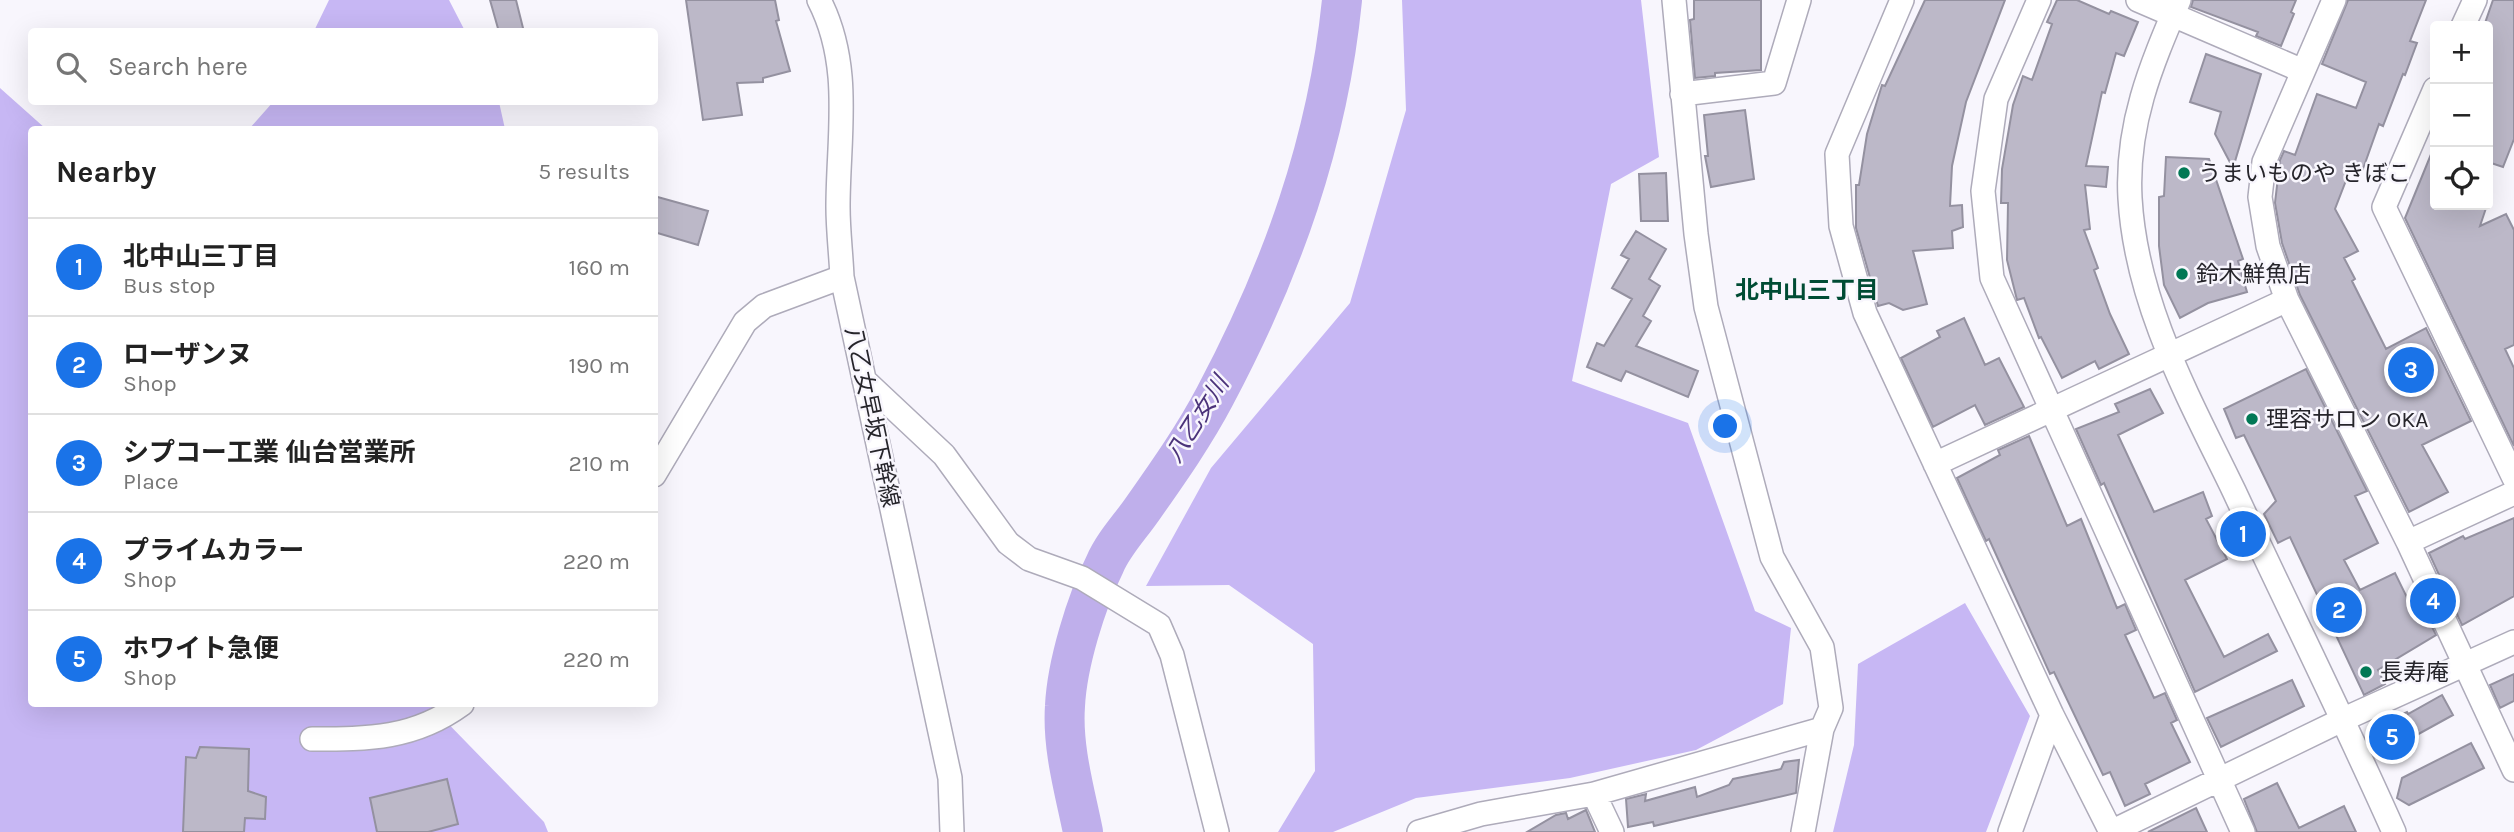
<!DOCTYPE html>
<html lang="en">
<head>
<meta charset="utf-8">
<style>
  :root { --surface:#fff; --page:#f2f2f2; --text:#222; --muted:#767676; --line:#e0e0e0; --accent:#1a73e8 }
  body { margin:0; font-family:Karla,"Noto Sans JP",sans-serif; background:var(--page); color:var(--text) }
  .controls { position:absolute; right:21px; top:21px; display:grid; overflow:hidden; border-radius:7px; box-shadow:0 7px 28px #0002 }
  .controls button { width:63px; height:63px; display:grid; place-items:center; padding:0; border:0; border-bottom:2px solid var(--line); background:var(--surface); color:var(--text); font:35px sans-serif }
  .you { position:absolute; left:1726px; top:427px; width:24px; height:24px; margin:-18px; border:5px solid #fff; border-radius:50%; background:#1a73e8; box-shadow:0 0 0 10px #1a73e833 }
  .badge { display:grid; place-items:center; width:46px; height:46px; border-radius:50%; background:var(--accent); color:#fff; font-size:23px; font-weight:700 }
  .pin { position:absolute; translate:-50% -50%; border:4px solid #fff; box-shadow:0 2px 7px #0006 }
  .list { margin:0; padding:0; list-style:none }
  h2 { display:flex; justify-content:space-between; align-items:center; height:91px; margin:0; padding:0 28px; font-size:30px }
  h2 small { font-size:23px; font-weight:400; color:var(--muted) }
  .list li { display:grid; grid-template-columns:46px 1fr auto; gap:21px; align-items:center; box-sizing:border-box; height:98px; padding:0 28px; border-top:2px solid var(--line) }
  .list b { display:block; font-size:26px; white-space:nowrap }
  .list p { margin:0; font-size:23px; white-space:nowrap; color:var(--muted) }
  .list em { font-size:23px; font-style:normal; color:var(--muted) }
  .icon { flex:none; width:38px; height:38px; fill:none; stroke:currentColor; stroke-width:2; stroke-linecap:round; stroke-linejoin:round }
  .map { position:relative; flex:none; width:2514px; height:832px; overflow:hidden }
  .search { position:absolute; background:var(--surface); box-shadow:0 7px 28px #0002; left:28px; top:28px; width:630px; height:77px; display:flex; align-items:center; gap:18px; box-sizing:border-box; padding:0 24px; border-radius:7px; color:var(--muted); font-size:26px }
  .panel { position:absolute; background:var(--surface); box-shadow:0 7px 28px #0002; left:28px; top:126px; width:630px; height:581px; border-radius:7px }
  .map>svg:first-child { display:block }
  .forest { fill:#c7b7f4 }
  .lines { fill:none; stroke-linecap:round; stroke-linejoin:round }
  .river { stroke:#bfafeb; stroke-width:40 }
  .building { fill:#bcb8c8; stroke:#9491a0; stroke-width:2 }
  .minor-casing { stroke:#aeabba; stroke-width:26 }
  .minor { stroke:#fff; stroke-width:23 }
  .poi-dot { fill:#017855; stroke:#f8f6fd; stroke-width:2.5 }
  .labels { text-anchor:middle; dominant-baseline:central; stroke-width:5; stroke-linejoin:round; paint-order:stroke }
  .poi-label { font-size:23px; fill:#26252b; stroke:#f8f6fd; text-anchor:start }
  .street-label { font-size:23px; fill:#26252b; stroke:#f8f6fd }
  .neighbourhood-label { font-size:24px; font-weight:bold; fill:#004c34; stroke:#f8f6fd }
  .water-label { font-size:24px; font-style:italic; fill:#4b337a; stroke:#f8f6fd }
</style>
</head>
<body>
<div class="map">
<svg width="2514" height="832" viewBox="0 0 2514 832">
  <rect width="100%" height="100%" fill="#f8f6fd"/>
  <path class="forest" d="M329,0H449L465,31H314Z
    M1402,0H1641L1659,157L1611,184L1572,381L1688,423L1755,611L1791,628L1783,704L1696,750L1570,778L1416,798L1333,832H1278L1315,771L1313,644L1229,585L1146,586L1211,468L1350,303L1406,110Z
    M0,88L46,129L32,130V704H429L544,822L548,832H0Z
    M273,102H499L505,129H249Z
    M1965,603L2030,716L1986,832H1833L1854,745L1858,664Z"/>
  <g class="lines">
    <path class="river" d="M1083,832C1075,792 1062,748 1065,706C1067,664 1086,602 1105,564C1113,545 1129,528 1141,511C1167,474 1194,436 1215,396C1282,270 1328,141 1342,0"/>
  </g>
  <path class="building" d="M490,0H516L524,32H499Z
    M686,0H775L779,20L776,21L790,71L763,78V82L737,83L742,115L703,120Z
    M1694,0H1761V70L1715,73V76L1695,78L1690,20L1694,19Z
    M1925,0H2005L1966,102L1952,166L1950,206L1962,205L1963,227L1952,231L1953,248L1913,251L1927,304L1903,310L1889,303L1878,306L1856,228V185H1859L1867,134L1882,85L1885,86Z
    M2057,0H2077L2109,14L2111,11L2138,22L2124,56L2116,53L2105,93L2102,92L2086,166L2108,167L2106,187L2085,185L2090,229L2084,230L2098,268L2094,270L2110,314L2129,354L2099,369L2095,361L2062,378L2041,337L2039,338L2024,298L2017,300L2007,260L2008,203H2001L2002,169L2013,105L2023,76L2032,80L2052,24L2047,22Z
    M2193,0H2296L2291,12L2294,14L2281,46L2256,36L2258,32L2191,7Z
    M2348,0H2426L2410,41L2417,43L2405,75L2403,74L2383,126L2379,124L2363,169L2352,165L2335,209L2358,251L2344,258L2355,279L2352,281L2386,349L2426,328L2471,421L2422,445L2448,492L2409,512L2300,295L2282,243L2275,203L2280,160L2284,151L2295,155L2317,94L2356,108L2366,82L2322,64Z
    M2493,0H2514V139L2503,167L2488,162V26H2484Z
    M2206,54L2261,74L2233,168L2215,134L2221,112L2190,102Z
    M1745,110L1754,179L1711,187L1705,156H1708L1704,115Z
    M2434,147L2435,205H2487L2480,226L2506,214L2514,230V345L2505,349L2514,368V446L2405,218Z
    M2166,157L2209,159L2243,259L2238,261L2247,292L2208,303L2180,318L2164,285L2159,246V197L2164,196Z
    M1666,173L1668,221H1641L1639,174Z
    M654,196L708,211L698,245L654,232Z
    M1636,231L1666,249L1649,279L1660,286L1643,316L1651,321L1636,346L1698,371L1688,397L1626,371L1621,381L1587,367L1597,343L1604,346L1632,299L1612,288L1629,259L1621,255Z
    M1964,318L1985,365L1999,358L2024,407L1985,425L1975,405L1933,427L1901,358L1940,337L1937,331Z
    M2306,369L2367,491L2355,496L2378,543L2344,560L2360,590L2395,573L2415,614L2424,610L2436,635L2378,670L2385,684L2364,695L2290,537L2278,543L2264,514L2276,501L2244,435L2236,438L2224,409Z
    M2150,389L2163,413L2118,435L2154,512L2203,492L2212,516L2206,519L2227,559L2185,580L2224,657L2268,634L2277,651L2195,692L2104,483L2101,485L2076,429L2119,412L2115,404Z
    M2029,436L2067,526L2081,519L2117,608L2125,604L2136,630L2125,635L2154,698L2165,693L2177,720L2171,723L2190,762L2145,784L2150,794L2125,806L2110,772L2103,775L2054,672L2050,674L1989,539L1986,541L1957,478L2000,455L1998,450Z
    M2514,518V596L2462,625L2429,553L2463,536L2465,539Z
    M2514,674V701L2500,708L2490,685Z
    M2292,680L2304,706L2221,747L2207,718Z
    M2442,695L2453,715L2384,753L2373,728L2407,712L2408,714Z
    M2471,743L2484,768L2409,805L2397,798L2402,778Z
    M200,747L249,749L248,791L266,797L265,819L245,818L244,832H183L186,757L196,758Z
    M1799,760L1796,793L1654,826L1653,822L1628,827L1626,799L1646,794L1645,801L1695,787L1697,797L1729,785L1733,779L1781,769L1784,762Z
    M447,779L458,824L428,832H377L370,798Z
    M2277,783L2299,828L2344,806L2356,832H2257L2244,799Z
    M2196,808L2207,832H2148Z
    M1586,810L1595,832H1527L1556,815L1566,813L1568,819Z"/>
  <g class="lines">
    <g class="minor-casing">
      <path id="minor" d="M819,0C853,66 838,136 838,207C838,230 841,254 842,277L950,778L952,832
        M1674,0L1696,234L1706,307L1772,557L1822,647L1831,708L1822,729L1803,832
        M1902,0L1837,154L1841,226L1865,313L2052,715L2111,832
        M2039,0L1996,99L1983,191L1992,278L2243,832
        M2138,0L2303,71
        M2179,0C2151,66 2126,124 2130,198C2136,304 2189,398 2234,491C2287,605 2343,717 2394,832
        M2334,0L2264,162L2260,197L2268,246L2287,300L2408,542L2514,770
        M2463,26L2475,0
        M2435,89L2384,207L2514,478
        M1682,94L1774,83L1799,0
        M864,380L944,455L1008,543L1029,559L1082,578L1159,625L1172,655L1217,832
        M1935,464L2287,300
        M654,475L745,322L764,306L842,277
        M2408,542L2514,493
        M312,739C369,739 414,739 462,704
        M1594,794L1612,832
        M1419,832L1481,814L1594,794L1822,729
        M2010,832L2052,715
        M2111,832L2344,719L2514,642"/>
    </g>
    <use href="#minor" class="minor"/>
  </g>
  <g class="poi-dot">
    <circle cx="2184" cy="173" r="7"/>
    <circle cx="2182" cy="274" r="7"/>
    <circle cx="2252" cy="419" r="7"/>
    <circle cx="2366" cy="672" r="7"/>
  </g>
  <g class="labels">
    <g class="poi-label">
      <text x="2198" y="173">うまいものや きぼこ</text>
      <text x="2196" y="274">鈴木鮮魚店</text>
      <text x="2266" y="419">理容サロン OKA</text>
      <text x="2380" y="672">長寿庵</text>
    </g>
    <g class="street-label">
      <text transform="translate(872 417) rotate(78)">八乙女早坂下幹線</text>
    </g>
    <g class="neighbourhood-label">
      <text x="1807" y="290">北中山三丁目</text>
    </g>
    <g class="water-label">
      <text transform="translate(1197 419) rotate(-58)">八乙女川</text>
    </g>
  </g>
</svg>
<div class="controls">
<button>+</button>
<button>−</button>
<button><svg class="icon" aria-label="locate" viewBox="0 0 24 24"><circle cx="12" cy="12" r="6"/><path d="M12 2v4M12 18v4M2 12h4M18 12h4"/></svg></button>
</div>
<div class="you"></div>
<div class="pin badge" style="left:2243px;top:534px">1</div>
<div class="pin badge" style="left:2339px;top:610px">2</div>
<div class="pin badge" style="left:2411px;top:370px">3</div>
<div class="pin badge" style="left:2433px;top:601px">4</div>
<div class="pin badge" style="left:2392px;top:737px">5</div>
<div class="search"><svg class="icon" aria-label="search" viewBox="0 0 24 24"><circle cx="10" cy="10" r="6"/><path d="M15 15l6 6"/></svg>Search here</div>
<section class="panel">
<h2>Nearby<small>5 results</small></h2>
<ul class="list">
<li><span class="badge">1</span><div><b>北中山三丁目</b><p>Bus stop</p></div><em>160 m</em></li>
<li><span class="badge">2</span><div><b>ローザンヌ</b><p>Shop</p></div><em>190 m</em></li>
<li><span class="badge">3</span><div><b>シプコー工業 仙台営業所</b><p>Place</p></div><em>210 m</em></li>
<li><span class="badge">4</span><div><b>プライムカラー</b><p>Shop</p></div><em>220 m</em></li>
<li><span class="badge">5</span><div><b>ホワイト急便</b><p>Shop</p></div><em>220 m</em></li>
</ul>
</section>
</div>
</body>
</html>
